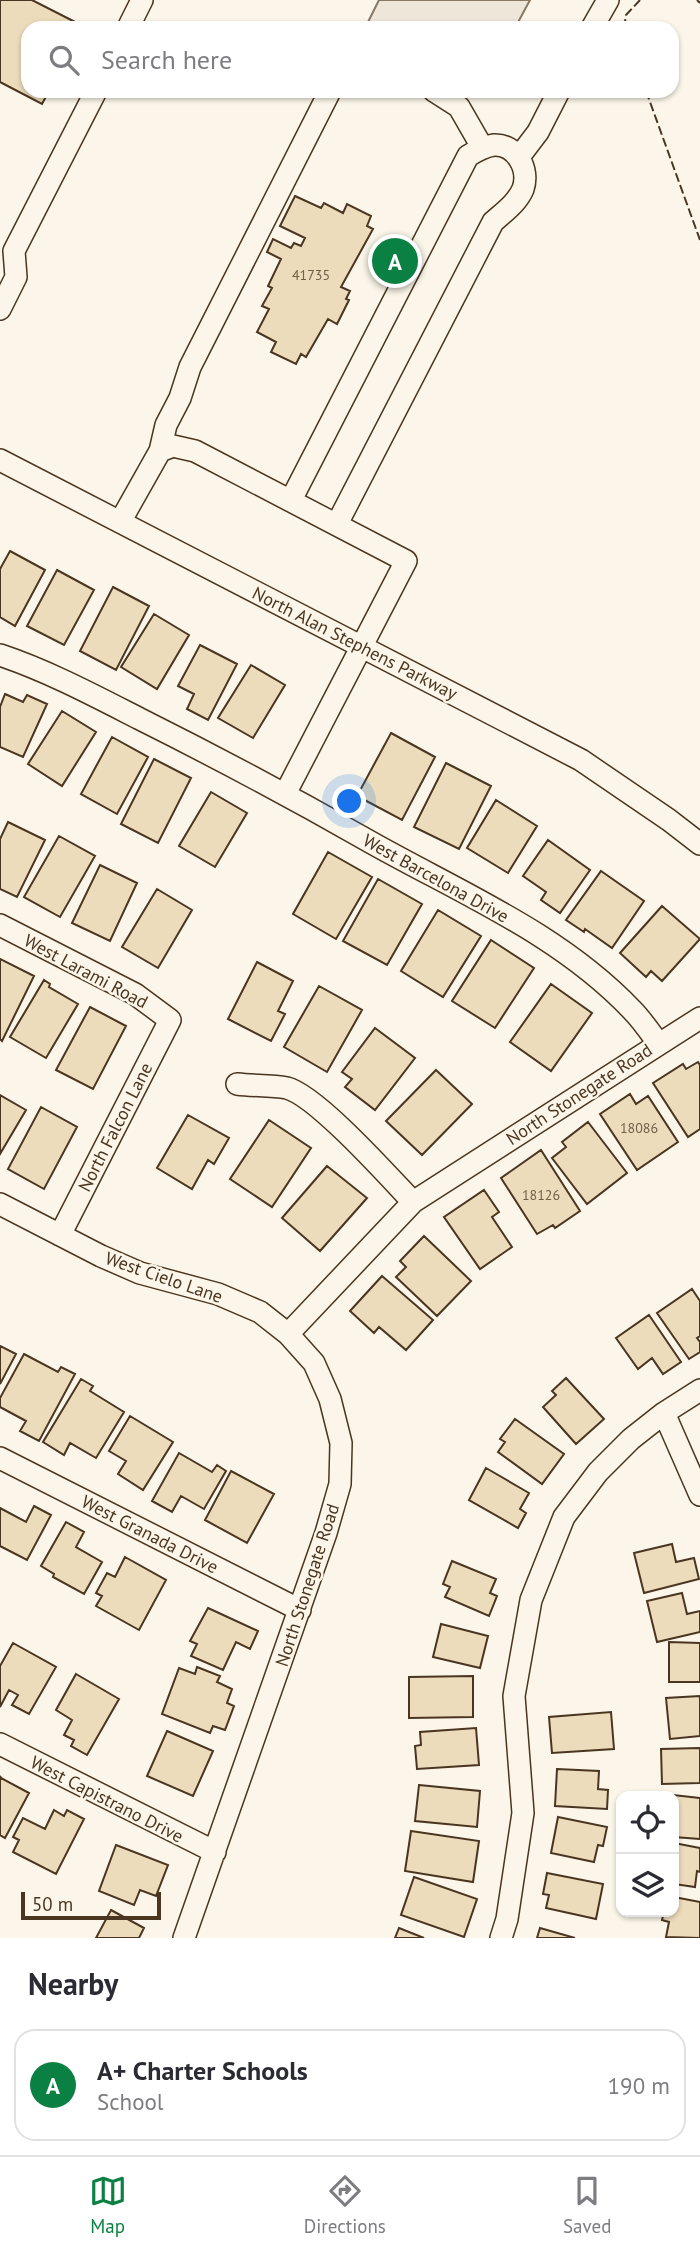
<!DOCTYPE html>
<html lang="en">
<head>
<meta charset="utf-8">
<style>
  :root { --surface:#fff; --page:#f2f2f3; --text:#2b2b33; --muted:#7c7c81; --line:#e1e1e2; --accent:#0b8043 }
  body { margin:0; font-family:"PT Sans",sans-serif; background:var(--page); color:var(--text) }
  .controls { position:absolute; right:21px; bottom:21px; display:grid; overflow:hidden; border-radius:14px; box-shadow:0 2px 5px #0004 }
  .controls button { width:63px; height:63px; display:grid; place-items:center; padding:0; border:0; border-bottom:2px solid var(--line); background:var(--surface); color:var(--text); font:35px sans-serif }
  .scale { position:absolute; left:21px; bottom:18px; width:140px; box-sizing:border-box; padding-left:7px; border:4px solid #4a3520; border-top:0; font-size:19px; line-height:24px; white-space:nowrap; color:#4a3520; -webkit-text-stroke:5px #fbf6e9; paint-order:stroke }
  .you { position:absolute; left:350px; top:802px; width:24px; height:24px; margin:-18px; border:5px solid #fff; border-radius:50%; background:#1a73e8; box-shadow:0 0 0 10px #1a73e833 }
  .badge { display:grid; place-items:center; width:46px; height:46px; border-radius:50%; background:var(--accent); color:#fff; font-size:23px; font-weight:700 }
  .pin { position:absolute; translate:-50% -50%; border:4px solid #fff; box-shadow:0 2px 7px #0006 }
  .list { margin:0; padding:0; list-style:none }
  h2 { display:flex; justify-content:space-between; align-items:center; height:91px; margin:0; padding:0 28px; font-size:30px }
  h2 small { font-size:23px; font-weight:400; color:var(--muted) }
  .list li { display:grid; grid-template-columns:46px 1fr auto; gap:21px; align-items:center; box-sizing:border-box; height:112px; margin:0 14px 14px; padding:0 14px; border:2px solid var(--line); border-radius:21px }
  .list b { display:block; font-size:26px; white-space:nowrap }
  .list p { margin:0; font-size:23px; white-space:nowrap; color:var(--muted) }
  .list em { font-size:23px; font-style:normal; color:var(--muted) }
  .icon { flex:none; width:38px; height:38px; fill:none; stroke:currentColor; stroke-width:2; stroke-linecap:round; stroke-linejoin:round }
  .map { position:relative; flex:none; width:700px; height:1938px; overflow:hidden }
  .search { position:absolute; background:var(--surface); box-shadow:0 2px 5px #0004; left:21px; right:21px; top:21px; height:77px; display:flex; align-items:center; gap:18px; box-sizing:border-box; padding:0 24px; border-radius:21px; color:var(--muted); font-size:26px }
  .sheet { height:217px; background:var(--surface) }
  nav { display:flex; justify-content:space-around; align-items:center; box-sizing:border-box; height:98px; border-top:2px solid var(--line); background:var(--surface); font-size:19px; color:var(--muted) }
  nav a { display:grid; justify-items:center; gap:4px }
  nav .on { color:var(--accent) }
  .map>svg:first-child { display:block }
  .green { fill:#ede6d9; stroke:#887966; stroke-width:2 }
  .building { fill:#ecdcbc; stroke:#4a3520; stroke-width:2 }
  .lines { fill:none; stroke-linecap:round; stroke-linejoin:round }
  .minor-casing { stroke:#4a3520; stroke-width:24 }
  .minor { stroke:#fbf6e9; stroke-width:21 }
  .fence { stroke:#4a3520; stroke-width:2; stroke-dasharray:9 3.5; stroke-linecap:butt }
  .labels { text-anchor:middle; dominant-baseline:central; stroke-width:5; stroke-linejoin:round; paint-order:stroke }
  .number-label { font-size:14px; fill:#725f47 }
  .street-label { font-size:18px; fill:#4a3520; stroke:#fbf6e9 }
</style>
</head>
<body>
<div class="map">
<svg width="700" height="1938" viewBox="0 0 700 1938">
  <rect width="100%" height="100%" fill="#fbf6e9"/>
  <path class="green" d="M379,0H530L515,28H365Z"/>
  <path class="building" d="M0,0H32L83,26L28,28V91H49L42,104L0,82Z
    M295,196L321,208L324,203L343,213L347,204L371,216L367,226L373,229L341,287L350,291L346,299L349,300L337,324L328,319L306,357L301,354L296,364L271,352L276,342L257,332L269,309L262,306L272,288L268,286L281,259L267,252L273,239L291,248L294,243L301,246L305,238L280,226Z
    M10,551L45,570L15,626L0,617V569Z
    M57,570L94,590L64,645L27,626Z
    M113,587L149,606L116,670L80,651Z
    M154,614L189,635L157,689L121,667Z
    M200,645L237,664L208,720L187,709L194,694L178,686Z
    M251,665L285,685L253,738L218,718Z
    M5,694L23,702L27,695L47,704L23,757L0,747V707Z
    M62,711L96,732L62,786L28,764Z
    M391,733L435,757L402,820L357,796Z
    M112,737L148,757L117,814L81,794Z
    M154,759L191,778L158,843L121,824Z
    M446,763L491,786L459,849L414,827Z
    M211,792L247,813L215,867L179,846Z
    M496,800L537,826L508,873L467,848Z
    M8,822L45,840L17,897L0,889V839Z
    M59,836L95,856L60,917L24,897Z
    M548,840L590,870L560,913L541,900L546,892L523,876Z
    M328,852L372,877L336,939L293,914Z
    M100,865L137,883L110,941L72,923Z
    M601,871L644,901L612,948L585,929L584,932L566,920Z
    M378,879L422,904L387,965L343,941Z
    M157,889L192,910L158,968L122,947Z
    M662,906L700,939L662,981L651,971L646,977L620,953Z
    M438,910L481,936L443,997L401,971Z
    M491,940L534,968L495,1028L452,1001Z
    M0,959L34,976L2,1041L0,1039Z
    M257,962L293,981L278,1011L285,1014L271,1041L228,1019Z
    M44,980L50,984L49,987L78,1004L46,1058L10,1037Z
    M551,984L592,1013L551,1071L510,1042Z
    M319,986L362,1010L327,1072L284,1047Z
    M90,1007L126,1026L93,1089L56,1070Z
    M375,1028L415,1058L375,1110L345,1087L352,1079L342,1072Z
    M698,1062L700,1065V1129L688,1137L653,1083L683,1064L686,1069Z
    M436,1070L472,1104L422,1155L386,1121Z
    M630,1094L636,1104L648,1096L678,1142L637,1170L600,1114Z
    M0,1095L26,1110L0,1154Z
    M41,1107L77,1127L44,1189L8,1169Z
    M188,1115L229,1138L214,1164L208,1160L192,1189L157,1168Z
    M269,1120L311,1148L272,1207L230,1179Z
    M588,1122L627,1173L587,1204L552,1158L566,1147L562,1142Z
    M541,1150L580,1211L555,1228L553,1225L537,1234L501,1178Z
    M327,1166L367,1198L320,1251L282,1218Z
    M484,1190L499,1212L492,1217L512,1247L480,1269L444,1217Z
    M424,1236L471,1281L437,1316L396,1277L406,1267L400,1261Z
    M382,1276L433,1320L406,1350L379,1327L374,1333L350,1311Z
    M692,1289L700,1301V1336L697,1338L700,1342V1352L689,1359L657,1313Z
    M649,1315L681,1362L663,1374L652,1358L638,1369L616,1338Z
    M0,1346L16,1354L0,1384Z
    M24,1354L58,1372L61,1367L75,1374L39,1441L20,1431L26,1421L0,1407V1398Z
    M566,1378L604,1419L576,1444L543,1407L556,1395L552,1391Z
    M81,1379L93,1386L90,1391L124,1412L96,1458L70,1443L64,1455L43,1442Z
    M130,1416L173,1442L143,1490L118,1474L126,1461L109,1451Z
    M515,1419L564,1454L542,1484L498,1452L505,1442L500,1439Z
    M179,1453L212,1472L217,1465L226,1471L204,1509L181,1496L172,1512L152,1501Z
    M486,1468L529,1493L520,1509L526,1513L518,1528L469,1500Z
    M231,1471L274,1494L247,1543L205,1520Z
    M34,1506L51,1515L27,1560L0,1546V1508L26,1522Z
    M66,1522L84,1532L76,1547L102,1562L84,1594L53,1577L54,1574L41,1566Z
    M672,1544L676,1562L694,1558L699,1579L644,1593L634,1553Z
    M125,1557L166,1580L139,1630L96,1606L102,1596L96,1593L107,1573L115,1577Z
    M452,1561L496,1579L490,1593L497,1596L489,1616L445,1597L450,1587L443,1584Z
    M682,1593L687,1614L700,1611V1632L657,1642L647,1601Z
    M208,1608L258,1631L250,1649L236,1642L223,1670L191,1656L197,1644L190,1641Z
    M441,1624L488,1636L480,1668L433,1657Z
    M669,1642L700,1643V1682H669Z
    M13,1643L56,1667L29,1714L12,1705L18,1695L9,1690L0,1707V1666Z
    M197,1667L220,1676L217,1682L232,1689L227,1703L234,1706L225,1730L213,1726L210,1733L162,1714L179,1668L195,1674Z
    M76,1674L119,1699L87,1755L71,1746L74,1740L64,1735L72,1720L56,1710Z
    M473,1676V1717L409,1718V1677Z
    M700,1696V1736L670,1739L666,1698Z
    M611,1712L614,1749L552,1753L549,1717Z
    M476,1728L479,1765L417,1769L415,1746L421,1745L420,1732Z
    M167,1731L213,1751L193,1796L147,1776Z
    M700,1748V1783L662,1784L661,1749Z
    M557,1769L599,1771L598,1789L608,1790L607,1809L555,1806Z
    M0,1776L1,1778L29,1793L5,1838L0,1835Z
    M419,1785L480,1791L477,1827L415,1821Z
    M673,1795L700,1798V1839L674,1837Z
    M54,1810L64,1816L67,1810L84,1819L56,1874L13,1852L19,1840L13,1837L23,1818L45,1829Z
    M558,1817L607,1827L603,1846L598,1845L594,1862L551,1853Z
    M411,1831L479,1841L473,1882L405,1871Z
    M674,1843L700,1848V1872L697,1871L695,1887L674,1884Z
    M116,1845L168,1865L156,1896L140,1890L134,1905L99,1891Z
    M547,1873L603,1884L596,1919L546,1908L549,1895L543,1894Z
    M414,1877L477,1899L464,1937L401,1915Z
    M674,1897L700,1902V1938L666,1937L669,1922L662,1920L664,1912H674Z
    M111,1910L144,1928L139,1938H96Z
    M399,1928L424,1938H395Z
    M540,1928L575,1938H537Z"/>
  <g class="lines">
    <g class="minor-casing">
      <path id="minor" d="M128,28L142,0
        M592,28L608,0
        M434,91L459,107L482,147
        M519,157L538,132L559,91
        M0,309L16,277L14,251L96,91
        M160,451L166,425L180,398L190,367L330,91
        M0,460L581,760L669,820L700,844
        M291,500L468,156C476,151 484,146 494,145C516,144 530,169 523,189C517,203 504,212 493,222L337,524
        M120,522L160,451L173,446L195,451L406,561L285,794
        M0,655C48,671 95,696 140,719C216,757 291,797 365,839C456,891 558,932 632,1010C642,1020 650,1032 658,1043
        M0,925L135,994L170,1020L60,1235
        M237,1084C253,1086 271,1085 287,1088C317,1096 389,1177 413,1202
        M0,1204L101,1256L140,1273L218,1294L260,1312L288,1334
        M664,1413L700,1495
        M0,1458L300,1610
        M0,1744L215,1852
        M184,1938L326,1533L340,1484L341,1443L330,1399L314,1363L288,1334L413,1202L700,1018
        M501,1938L507,1919L523,1813L514,1696L531,1600L564,1517L598,1472L631,1439L664,1413L700,1390"/>
    </g>
    <use href="#minor" class="minor"/>
    <path class="fence" d="M697,0L700,3
      M624,28L626,15L640,0
      M646,91L700,240"/>
  </g>
  <g class="labels">
    <g class="number-label">
      <text x="311" y="275">41735</text>
      <text x="639" y="1128">18086</text>
      <text x="541" y="1195">18126</text>
    </g>
    <g class="street-label">
      <text transform="translate(355 643) rotate(27)">North Alan Stephens Parkway</text>
      <text transform="translate(436 878) rotate(29)">West Barcelona Drive</text>
      <text transform="translate(86 971) rotate(28)">West Larami Road</text>
      <text transform="translate(579 1094) rotate(-33)">North Stonegate Road</text>
      <text transform="translate(115 1127) rotate(-63)">North Falcon Lane</text>
      <text transform="translate(164 1277) rotate(19)">West Cielo Lane</text>
      <text transform="translate(150 1534) rotate(27)">West Granada Drive</text>
      <text transform="translate(307 1585) rotate(-72)">North Stonegate Road</text>
      <text transform="translate(107 1799) rotate(27)">West Capistrano Drive</text>
    </g>
  </g>
</svg>
<div class="controls">
<button><svg class="icon" aria-label="locate" viewBox="0 0 24 24"><circle cx="12" cy="12" r="6"/><path d="M12 2v4M12 18v4M2 12h4M18 12h4"/></svg></button>
<button><svg class="icon" aria-label="layers" viewBox="0 0 24 24"><path d="M12 4l9 5-9 5-9-5zM3 14l9 5 9-5"/></svg></button>
</div>
<div class="scale">50 m</div>
<div class="you"></div>
<div class="pin badge" style="left:395px;top:261px">A</div>
<div class="search"><svg class="icon" aria-label="search" viewBox="0 0 24 24"><circle cx="10" cy="10" r="6"/><path d="M15 15l6 6"/></svg>Search here</div>
</div>
<section class="sheet">
<h2>Nearby<small></small></h2>
<ul class="list">
<li><span class="badge">A</span><div><b>A+ Charter Schools</b><p>School</p></div><em>190 m</em></li>
</ul>
</section>
<nav>
<a class="on"><svg class="icon" aria-label="map" viewBox="0 0 24 24"><path d="M3 6l6-2 6 2 6-2v14l-6 2-6-2-6 2zM9 4v14M15 6v14"/></svg>Map</a>
<a><svg class="icon" aria-label="directions" viewBox="0 0 24 24"><path d="M12 3l9 9-9 9-9-9zM9 14v-3h6M13 9l2 2-2 2"/></svg>Directions</a>
<a><svg class="icon" aria-label="saved" viewBox="0 0 24 24"><path d="M7 4h10v16l-5-4-5 4z"/></svg>Saved</a>
</nav>
</body>
</html>
